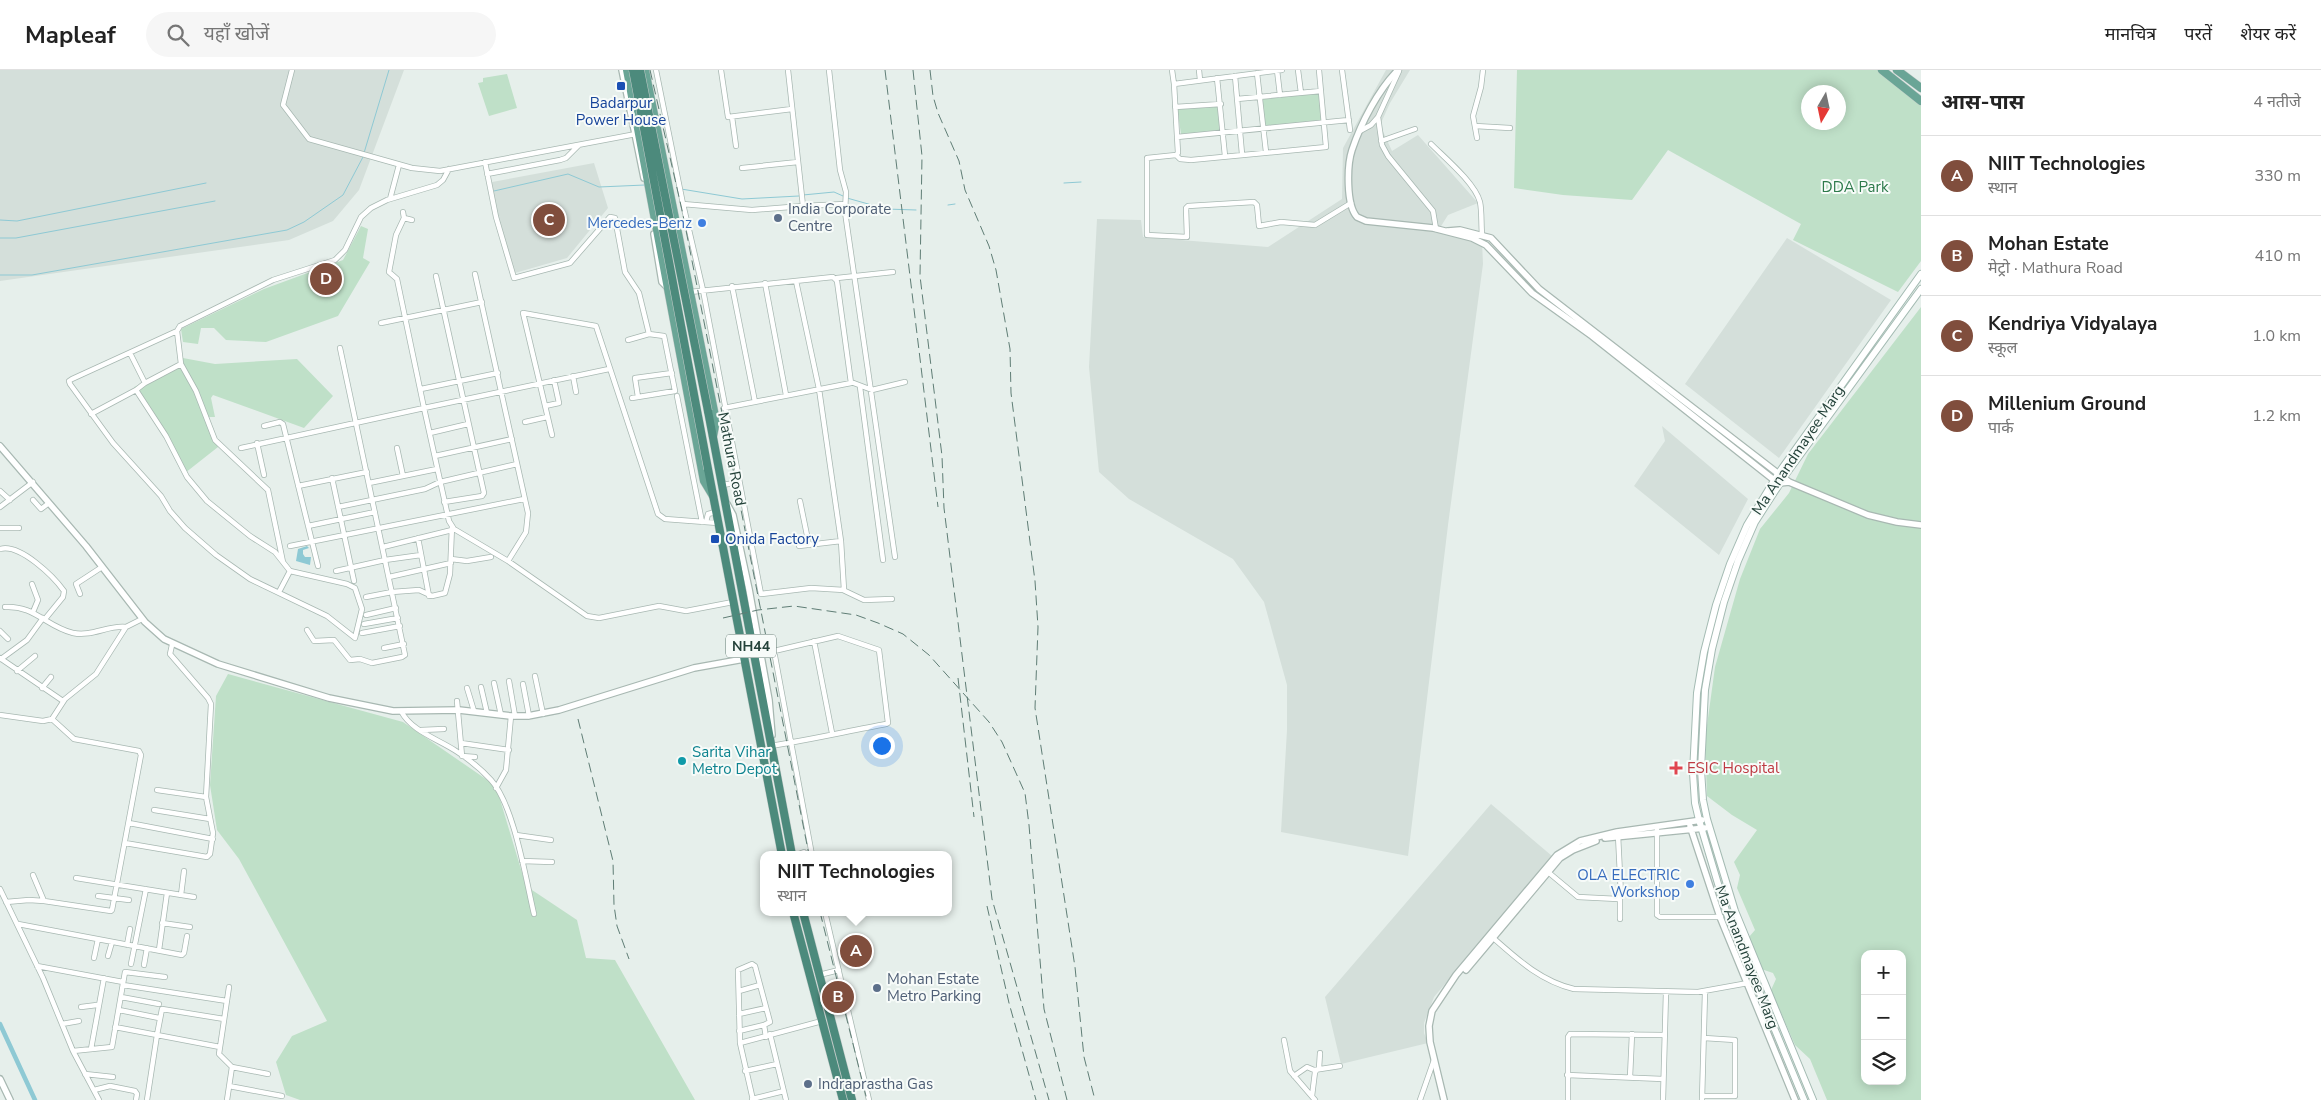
<!DOCTYPE html>
<html lang="hi">
<head>
<meta charset="utf-8">
<style>
  :root { --surface:#fff; --page:#f6f6f6; --text:#222; --muted:#767676; --line:#e0e0e0; --accent:#804e3d }
  body { margin:0; font-family:"Nunito Sans","Noto Sans Devanagari",sans-serif; background:var(--page); color:var(--text) }
  .controls { position:absolute; right:15px; bottom:15px; display:grid; overflow:hidden; border-radius:10px; box-shadow:0 2px 12px #0003 }
  .controls button { width:45px; height:45px; display:grid; place-items:center; padding:0; border:0; border-bottom:1px solid var(--line); background:var(--surface); color:var(--text); font:25px sans-serif }
  .compass { position:absolute; left:1801px; top:15px; width:45px; height:45px; border-radius:50%; background:var(--surface); box-shadow:0 2px 12px #0003; rotate:189deg }
  .you { position:absolute; left:881px; top:675px; width:18px; height:18px; margin:-12px; border:4px solid #fff; border-radius:50%; background:#1a73e8; box-shadow:0 0 0 8px #1a73e833 }
  .badge { display:grid; place-items:center; width:32px; height:32px; border-radius:50%; background:var(--accent); color:#fff; font-size:16px; font-weight:700 }
  .pin { position:absolute; translate:-50% -50%; border:2px solid #fff; box-shadow:0 1px 5px #0006 }
  .popup { position:absolute; left:760px; top:781px; width:192px; height:65px; box-sizing:border-box; display:grid; place-content:center; border-radius:10px; background:var(--surface); filter:drop-shadow(0 1px 4px #0005); font-size:16px; white-space:nowrap; color:var(--muted) }
  .popup b { font-size:19px; color:var(--text) }
  .popup::after { content:''; position:absolute; left:50%; top:100%; margin-left:-10px; border:10px solid transparent; border-top-color:var(--surface) }
  .list { margin:0; padding:0; list-style:none }
  h2 { display:flex; justify-content:space-between; align-items:center; height:65px; margin:0; padding:0 20px; font-size:21px }
  h2 small { font-size:16px; font-weight:400; color:var(--muted) }
  .list li { display:grid; grid-template-columns:32px 1fr auto; gap:15px; align-items:center; box-sizing:border-box; height:80px; padding:0 20px; border-top:1px solid var(--line) }
  .list b { display:block; font-size:19px; white-space:nowrap }
  .list p { margin:0; font-size:16px; white-space:nowrap; color:var(--muted) }
  .list em { font-size:16px; font-style:normal; color:var(--muted) }
  .icon { flex:none; width:28px; height:28px; fill:none; stroke:currentColor; stroke-width:2; stroke-linecap:round; stroke-linejoin:round }
  .map { position:relative; flex:none; width:1921px; height:1030px; overflow:hidden }
  header { display:flex; align-items:center; gap:30px; box-sizing:border-box; height:70px; padding:0 25px; background:var(--surface); border-bottom:1px solid var(--line) }
  header strong { font-size:24px }
  nav { display:flex; gap:28px; margin-inline-start:auto; font-size:18px }
  .search { width:350px; height:45px; background:var(--page); display:flex; align-items:center; gap:12px; box-sizing:border-box; padding:0 18px; border-radius:28px; color:var(--muted); font-size:19px }
  main { display:flex }
  aside { flex:1; background:var(--surface) }
  .map>svg:first-child { display:block }
  .built { fill:#d4dfda }
  .green { fill:#bfe0c8; fill-rule:evenodd }
  .water { fill:#8ec9d4 }
  .lines { fill:none; stroke-linecap:round; stroke-linejoin:round }
  .stream { stroke:#8ec9d4; stroke-width:1 }
  .canal { stroke:#8ec9d4; stroke-width:4.5 }
  .minor-casing { stroke:#a8b8b2; stroke-width:6 }
  .tertiary-casing { stroke:#a8b8b2; stroke-width:8 }
  .secondary-casing { stroke:#a4bbb3; stroke-width:8 }
  .primary-casing { stroke:#c2cac8; stroke-width:9 }
  .trunk-casing { stroke:#c2cac8; stroke-width:9 }
  .minor { stroke:#fff; stroke-width:4.5 }
  .tertiary { stroke:#fff; stroke-width:5.5 }
  .secondary { stroke:#fff; stroke-width:6 }
  .primary { stroke:#6aa596; stroke-width:8 }
  .trunk { stroke:#4c8a7c; stroke-width:8 }
  .rail { stroke:#5f7d75; stroke-width:1; stroke-dasharray:10 5; stroke-linecap:butt }
  .trunk-bridge-casing { stroke:#c2cac8; stroke-width:9; stroke-linecap:butt }
  .trunk-bridge { stroke:#4c8a7c; stroke-width:8 }
  .transit-dot { fill:#1a4fb4; stroke:#f7fbf9; stroke-width:2 }
  .service-dot { fill:#5c6f8a; stroke:#f7fbf9; stroke-width:2 }
  .shop-dot { fill:#3f7fe0; stroke:#f7fbf9; stroke-width:2 }
  .culture-dot { fill:#0f9aa8; stroke:#f7fbf9; stroke-width:2 }
  .health-dot { fill:#e0444e; stroke:#f7fbf9; stroke-width:2 }
  .labels { text-anchor:middle; dominant-baseline:central; stroke-width:4; stroke-linejoin:round; paint-order:stroke }
  .shield { fill:#f7fbf9; stroke:#637a73; stroke-width:1 }
  .shield-label { font-size:14px; font-weight:bold; fill:#24423a }
  .transit-label { font-size:15px; fill:#164399; stroke:#f7fbf9 }
  .park-label { font-size:15px; fill:#2d7a4b; stroke:#f7fbf9 }
  .service-label { font-size:15px; fill:#4e5e75; stroke:#f7fbf9; text-anchor:start }
  .shop-label { font-size:15px; fill:#366cbe; stroke:#f7fbf9; text-anchor:end }
  .street-label { font-size:15px; fill:#24423a; stroke:#f7fbf9 }
  .culture-label { font-size:15px; fill:#0d838f; stroke:#f7fbf9; text-anchor:start }
  .health-label { font-size:15px; fill:#be3a42; stroke:#f7fbf9; text-anchor:start }
</style>
</head>
<body>
<header>
<strong>Mapleaf</strong>
<div class="search"><svg class="icon" aria-label="search" viewBox="0 0 24 24"><circle cx="10" cy="10" r="6"/><path d="M15 15l6 6"/></svg>यहाँ खोजें</div>
<nav><a>मानचित्र</a><a>परतें</a><a>शेयर करें</a></nav>
</header>
<main>
<div class="map">
<svg width="1921" height="1030" viewBox="0 0 1921 1030">
  <rect width="100%" height="100%" fill="#e6efeb"/>
  <path class="built" d="M0,0H404L359,120L333,151L289,170L0,211Z
    M1386,0H1410L1390,33L1380,55L1392,81L1418,65L1478,133L1448,145L1438,161L1482,171L1483,194L1448,455L1408,786L1281,762L1287,660V615L1264,532L1233,489L1129,429L1099,402L1089,297L1097,149L1141,150L1143,167L1268,177L1342,129L1343,78Z
    M594,93L608,138L567,188L515,203L494,133L492,112Z
    M1787,168L1891,230L1779,388L1685,314Z
    M1662,356L1748,429L1719,485L1634,416L1665,371Z
    M1491,734L1552,786L1434,927L1424,953V963L1428,973L1341,994L1325,927Z"/>
  <path class="green" d="M1517,0H1878L1921,36V191L1898,222L1793,170L1801,154L1668,80L1632,130L1563,125L1514,118ZM1808,22H1838V52H1808Z
    M507,4L517,38L489,46L478,13L483,12V8Z
    M1319,20L1323,51L1261,57L1258,26Z
    M1218,33L1221,61L1181,64L1177,37Z
    M361,156L368,159L363,188L370,192L338,246L266,272L226,270L214,258H201L198,274L183,272L181,259L264,219L343,190Z
    M1921,237V1030H1827L1810,989L1795,975L1771,920L1776,909L1773,903L1761,899L1749,867L1755,860L1737,818L1740,805L1734,792L1757,760L1732,745L1707,726L1705,670L1715,597L1740,509L1760,459L1789,423L1808,384ZM1865,884H1902V1011H1865Z
    M183,288L215,294L297,289L333,326L304,358L213,325L211,328L215,347H209L218,377L185,403L134,317L183,295Z
    M228,604L403,652L496,716L526,816L577,850L586,888L615,890L695,1030H300L286,1025L276,992L292,966L327,951L239,789L217,760L210,715L216,626Z"/>
  <path class="water" d="M307,476L309,478L303,480V484L305,487H311L310,495L296,491L298,479Z"/>
  <g class="lines">
    <path class="stream" d="M364,83L389,0
      M1064,113L1081,112
      M681,119L742,129L799,126
      M494,121L568,104L599,117L645,115
      M803,125L834,122L843,126
      M847,128L886,139L916,140
      M948,135L955,134
      M0,150L17,151L206,113
      M0,168H16L215,131
      M0,205H32L287,160L304,152L343,125L363,87"/>
    <path class="canal" d="M0,954L35,1030"/>
    <g class="minor-casing">
      <path id="minor" d="M292,0L283,35L309,69L412,98L440,101L636,64
        M656,0L683,134L703,220L761,524L811,518L844,520L841,471
        M721,0L728,47L792,39
        M829,0L840,100L846,122L845,142L895,487
        M1172,0L1174,14
        M1199,0L1200,10
        M1277,0L1280,25
        M1282,0L1174,14L1178,83L1176,85L1147,88V165L1187,167L1186,138L1188,136L1254,132L1257,135L1259,156L1281,152L1315,155L1351,133
        M1298,0L1301,23
        M1342,0L1350,60
        M1399,1L1378,47L1382,75L1388,86L1433,141L1436,159
        M1257,3L1266,82
        M1235,6L1242,84
        M1217,8L1225,86
        M1237,29L1321,21
        M1175,37L1221,34
        M732,47L736,76
        M1475,56L1510,58
        M1360,61L1371,55L1378,47
        M1177,67L1349,50
        M1477,68L1473,46L1481,17L1483,0
        M1381,71L1415,59
        M1431,74C1445,88 1475,113 1480,132C1482,142 1481,153 1482,164
        M1176,85L1180,89L1191,90L1326,77L1319,0
        M485,92L496,147L514,208L570,193L610,147L615,148L625,202L639,223L649,264L664,266L675,321L632,328
        M742,98L798,92
        M487,104L560,90L566,88L579,75
        M390,129L399,95
        M683,134L752,140L803,136L788,0
        M803,136L845,134
        M404,148L412,150
        M475,204L528,443L526,462L508,491
        M436,206L484,423L482,426L444,432
        M837,208L893,202
        M796,211L819,319L841,471L799,476
        M765,213L786,325
        M732,216L755,332
        M690,222L833,207L837,211L851,313L724,338
        M381,253L482,232
        M177,261L72,309L69,311L70,314L113,373L161,426L170,441L185,458L216,485L250,509L327,546L355,568L362,539L355,518L347,514L290,501L275,482L250,466L207,431L187,407L166,366L136,320L145,313L181,294L177,261L180,256L273,210L335,190L345,180L361,147L371,138L387,130L437,115L443,110L449,99
        M628,270L649,264
        M130,283L145,313
        M181,294L196,321L215,370L268,420L283,492
        M609,299L424,338L449,451L454,459L508,491L587,546L599,548L659,536L686,541L733,532
        M573,306L576,322
        M851,312L872,320L905,312
        M860,317L883,490
        M421,319L498,303
        M677,326L702,452
        M638,327L635,308L672,303
        M545,336L559,333L554,310
        M91,344L136,320
        M525,352L547,347
        M264,356L280,352L283,354L318,496
        M430,363L468,354
        M552,365L523,243L596,256L658,444L665,449L718,453
        M257,373L264,405
        M241,378L424,338L397,209L389,202L396,165L404,148L403,142
        M397,378L403,406
        M435,386L512,369
        M332,408L354,511
        M369,413L437,399
        M723,415L739,412
        M298,416L367,402
        M0,421L10,430
        M33,430L41,439L49,433
        M800,431L809,475
        M0,437L33,412
        M338,437L425,419L440,412L517,394
        M706,452L708,444L716,442
        M308,456L375,442
        M0,458H19
        M418,468L429,526
        M290,476L524,429
        M383,477L452,460
        M0,479C20,473 54,507 64,521L63,527L45,549
        M451,489L467,491L491,487
        M336,501L385,490L421,485
        M389,507L451,493
        M32,514L38,530L33,542
        M843,520L864,530L892,529
        M279,522L290,501
        M80,524L76,514L102,497
        M366,527L392,522L419,520L432,526L445,523L450,504L452,456
        M5,537C34,535 47,557 73,563C92,567 108,555 126,557
        M366,545L396,538
        M364,554L398,548
        M307,560L314,571L334,570L350,590L360,589L372,593L402,587L405,585L340,278
        M0,561L8,569
        M362,563L400,556
        M814,571L832,663
        M384,578L404,574
        M0,588L63,631
        M1,589L27,570L43,548
        M17,601L35,586
        M535,606L543,644
        M509,611L515,646
        M494,613L501,645
        M523,614L529,646
        M481,617L487,643
        M42,618L51,607
        M467,618L474,641
        M457,631L462,686L475,687
        M401,641C411,661 438,669 456,681C467,688 482,700 491,710C514,735 526,810 534,844
        M0,645L43,651L52,649L65,629L96,604L126,557L142,549
        M421,660L444,659
        M461,673L509,680
        M770,676C809,670 848,661 886,654L888,653L879,580L838,566L774,581L812,785
        M496,718L506,700L511,646
        M157,720L206,727
        M154,740L210,749
        M129,753L213,769
        M1657,760V845L1660,847H1721
        M516,765L551,770
        M125,773L207,787L210,784L213,763L206,727L211,634L208,628L170,584L172,575
        M796,785L804,782
        M522,791L552,792
        M1548,802L1578,827L1618,829L1621,825L1618,765
        M33,805L44,831
        M76,808L194,827
        M0,819L43,908L73,981L99,1030
        M181,825L184,801
        M98,826L129,830
        M6,832L29,830L44,831L111,841L112,840L141,685L139,681L74,669L52,649
        M825,842L869,1030
        M1620,849V828
        M162,853L190,857
        M18,854L182,885L184,883L187,866
        M1491,866C1516,888 1540,911 1574,919L1698,922L1748,913
        M127,875L130,859
        M159,880L167,823
        M108,886L112,872
        M94,888L98,869
        M131,894L146,819
        M144,895L147,878
        M37,896L123,912
        M819,905L839,900
        M123,915L227,931
        M739,921L760,915
        M121,927L159,934
        M81,937L97,935
        M119,940L159,948
        M739,944L766,938
        M62,954L79,951
        M115,957L157,965L162,939L224,949
        M739,961L764,955
        M770,964L786,1030
        M1284,970L1290,1001L1315,1030
        M740,973L738,900L752,894L755,896L770,952L764,955L766,967
        M91,979L104,908
        M73,981L112,977L125,902L165,907
        M232,997L268,1004
        M745,1001L777,994
        M85,1004L113,1007
        M1567,1005L1663,1009
        M1294,1006L1307,997L1314,1000L1340,996
        M1630,1007L1632,964
        M229,1016L282,1026
        M94,1020L110,1016L135,1021L137,1024L136,1030
        M1312,1026L1315,1002L1319,998L1320,983
        M1702,1026H1735V970L1704,968
        M752,1029L784,1021
        M147,1030L157,965L220,977
        M227,1030L232,997L219,984L229,917
        M753,1030L740,973L822,951
        M1420,1030L1434,990
        M1568,1030V967L1570,964L1664,965
        M1663,1030L1666,922
        M1702,1030L1705,922"/>
    </g>
    <g class="tertiary-casing">
      <path id="tertiary" d="M622,0L644,108
        M1398,0C1378,20 1361,53 1352,80C1347,95 1346,135 1357,147L1366,151L1433,158L1472,168L1486,175L1532,223L1592,266L1774,410L1780,413L1789,412
        M1448,161L1460,160L1491,168L1539,219L1789,412L1868,445L1897,452L1921,455
        M654,164L662,212L667,217
        M0,376L86,476L145,552L164,569L218,594L329,628L393,641L459,640L511,646H528L559,640L694,598L744,589
        M727,434L733,445L749,519L769,630L772,665
        M1690,756L1720,847L1795,1030
        M1605,768L1705,758
        M1466,900L1560,788L1573,780L1596,771
        M0,1009L10,1030
        M1444,1030L1430,972L1429,956L1432,941L1456,905L1557,785L1580,771L1617,762L1702,750"/>
    </g>
    <g class="secondary-casing">
      <path id="secondary" d="M1804,1030L1727,844L1699,750L1695,733L1693,703L1697,623L1704,582L1716,535L1730,494L1747,455L1778,404L1921,204
        M1813,1030L1735,841L1707,749L1703,730L1701,700L1705,620L1712,579L1724,532L1738,491L1755,452L1784,407L1921,219"/>
    </g>
    <g class="primary-casing">
      <path id="primary" d="M627,0L704,411L713,426
        M645,0L716,351L713,366
        M1882,0L1921,31
        M1897,0L1921,18"/>
    </g>
    <g class="trunk-casing">
      <path id="trunk" d="M708,341L792,785
        M708,399L782,785
        M793,842L843,1030
        M803,842L852,1030"/>
    </g>
    <use href="#minor" class="minor"/>
    <use href="#tertiary" class="tertiary"/>
    <use href="#secondary" class="secondary"/>
    <use href="#primary" class="primary"/>
    <use href="#trunk" class="trunk"/>
    <path class="rail" d="M650,0L682,140L809,785
      M885,0L938,437
      M913,0L922,86L920,206L942,386L944,438L992,829L1049,1030
      M930,0L933,26L938,43L959,91L965,120L989,176L996,200L1010,279L1011,323L1035,511L1038,557L1035,638L1075,897L1084,987L1095,1030
      M723,548L758,540L794,536L856,545L878,553L903,564L929,585L989,652L1002,672L1025,723L1029,755L1044,939L1067,1030
      M958,608L974,747
      M578,649L613,791L614,835L617,856L629,889
      M987,836L1009,933L1036,1030
      M820,842L867,1030"/>
    <g class="trunk-bridge-casing">
      <path id="trunk-bridge" d="M633,0L708,399
        M640,0L708,341"/>
    </g>
    <use href="#trunk-bridge" class="trunk-bridge"/>
  </g>
  <g class="transit-dot">
    <rect x="616" y="11" width="10" height="10" rx="2.5"/>
    <rect x="710" y="464" width="10" height="10" rx="2.5"/>
  </g>
  <g class="service-dot">
    <circle cx="778" cy="148" r="5"/>
    <circle cx="877" cy="918" r="5"/>
    <circle cx="808" cy="1014" r="5"/>
  </g>
  <g class="shop-dot">
    <circle cx="702" cy="153" r="5"/>
    <circle cx="1690" cy="814" r="5"/>
  </g>
  <circle class="culture-dot" cx="682" cy="691" r="5"/>
  <path class="health-dot" d="M1673.5 690.5h5v5h5v5h-5v5h-5v-5h-5v-5h5z"/>
  <g class="labels">
    <rect class="shield" x="726" y="564.5" width="50" height="23" rx="4"/>
    <g class="shield-label">
      <text x="751" y="576">NH44</text>
    </g>
    <g class="transit-label">
      <text x="621" y="33">Badarpur<tspan x="621" dy="17">Power House</tspan></text>
      <text x="725" y="469" text-anchor="start">Onida Factory</text>
    </g>
    <g class="park-label">
      <text x="1855" y="117">DDA Park</text>
    </g>
    <g class="service-label">
      <text x="788" y="139">India Corporate<tspan x="788" dy="17">Centre</tspan></text>
      <text x="887" y="909">Mohan Estate<tspan x="887" dy="17">Metro Parking</tspan></text>
      <text x="818" y="1014">Indraprastha Gas</text>
    </g>
    <g class="shop-label">
      <text x="692" y="153">Mercedes-Benz</text>
      <text x="1680" y="805">OLA ELECTRIC<tspan x="1680" dy="17">Workshop</tspan></text>
    </g>
    <g class="street-label">
      <text transform="translate(1798 380) rotate(-56)">Ma Anandmayee Marg</text>
      <text transform="translate(732 389) rotate(79)">Mathura Road</text>
      <text transform="translate(1747 887) rotate(69)">Ma Anandmayee Marg</text>
    </g>
    <g class="culture-label">
      <text x="692" y="682">Sarita Vihar<tspan x="692" dy="17">Metro Depot</tspan></text>
    </g>
    <g class="health-label">
      <text x="1687" y="698">ESIC Hospital</text>
    </g>
  </g>
</svg>
<div class="controls">
<button>+</button>
<button>−</button>
<button><svg class="icon" aria-label="layers" viewBox="0 0 24 24"><path d="M12 4l9 5-9 5-9-5zM3 14l9 5 9-5"/></svg></button>
</div>
<svg class="compass" viewBox="-18 -18 36 36"><path d="M0-13l5 13h-10z" fill="#e53935"/><path d="M0 13l5-13h-10z" fill="#767676"/></svg>
<div class="you"></div>
<div class="pin badge" style="left:856px;top:881px">A</div>
<div class="popup"><b>NIIT Technologies</b>स्थान</div>
<div class="pin badge" style="left:838px;top:927px">B</div>
<div class="pin badge" style="left:549px;top:150px">C</div>
<div class="pin badge" style="left:326px;top:209px">D</div>
</div>
<aside>
<h2>आस-पास<small>4 नतीजे</small></h2>
<ul class="list">
<li><span class="badge">A</span><div><b>NIIT Technologies</b><p>स्थान</p></div><em>330 m</em></li>
<li><span class="badge">B</span><div><b>Mohan Estate</b><p>मेट्रो · Mathura Road</p></div><em>410 m</em></li>
<li><span class="badge">C</span><div><b>Kendriya Vidyalaya</b><p>स्कूल</p></div><em>1.0 km</em></li>
<li><span class="badge">D</span><div><b>Millenium Ground</b><p>पार्क</p></div><em>1.2 km</em></li>
</ul>
</aside>
</main>
</body>
</html>
